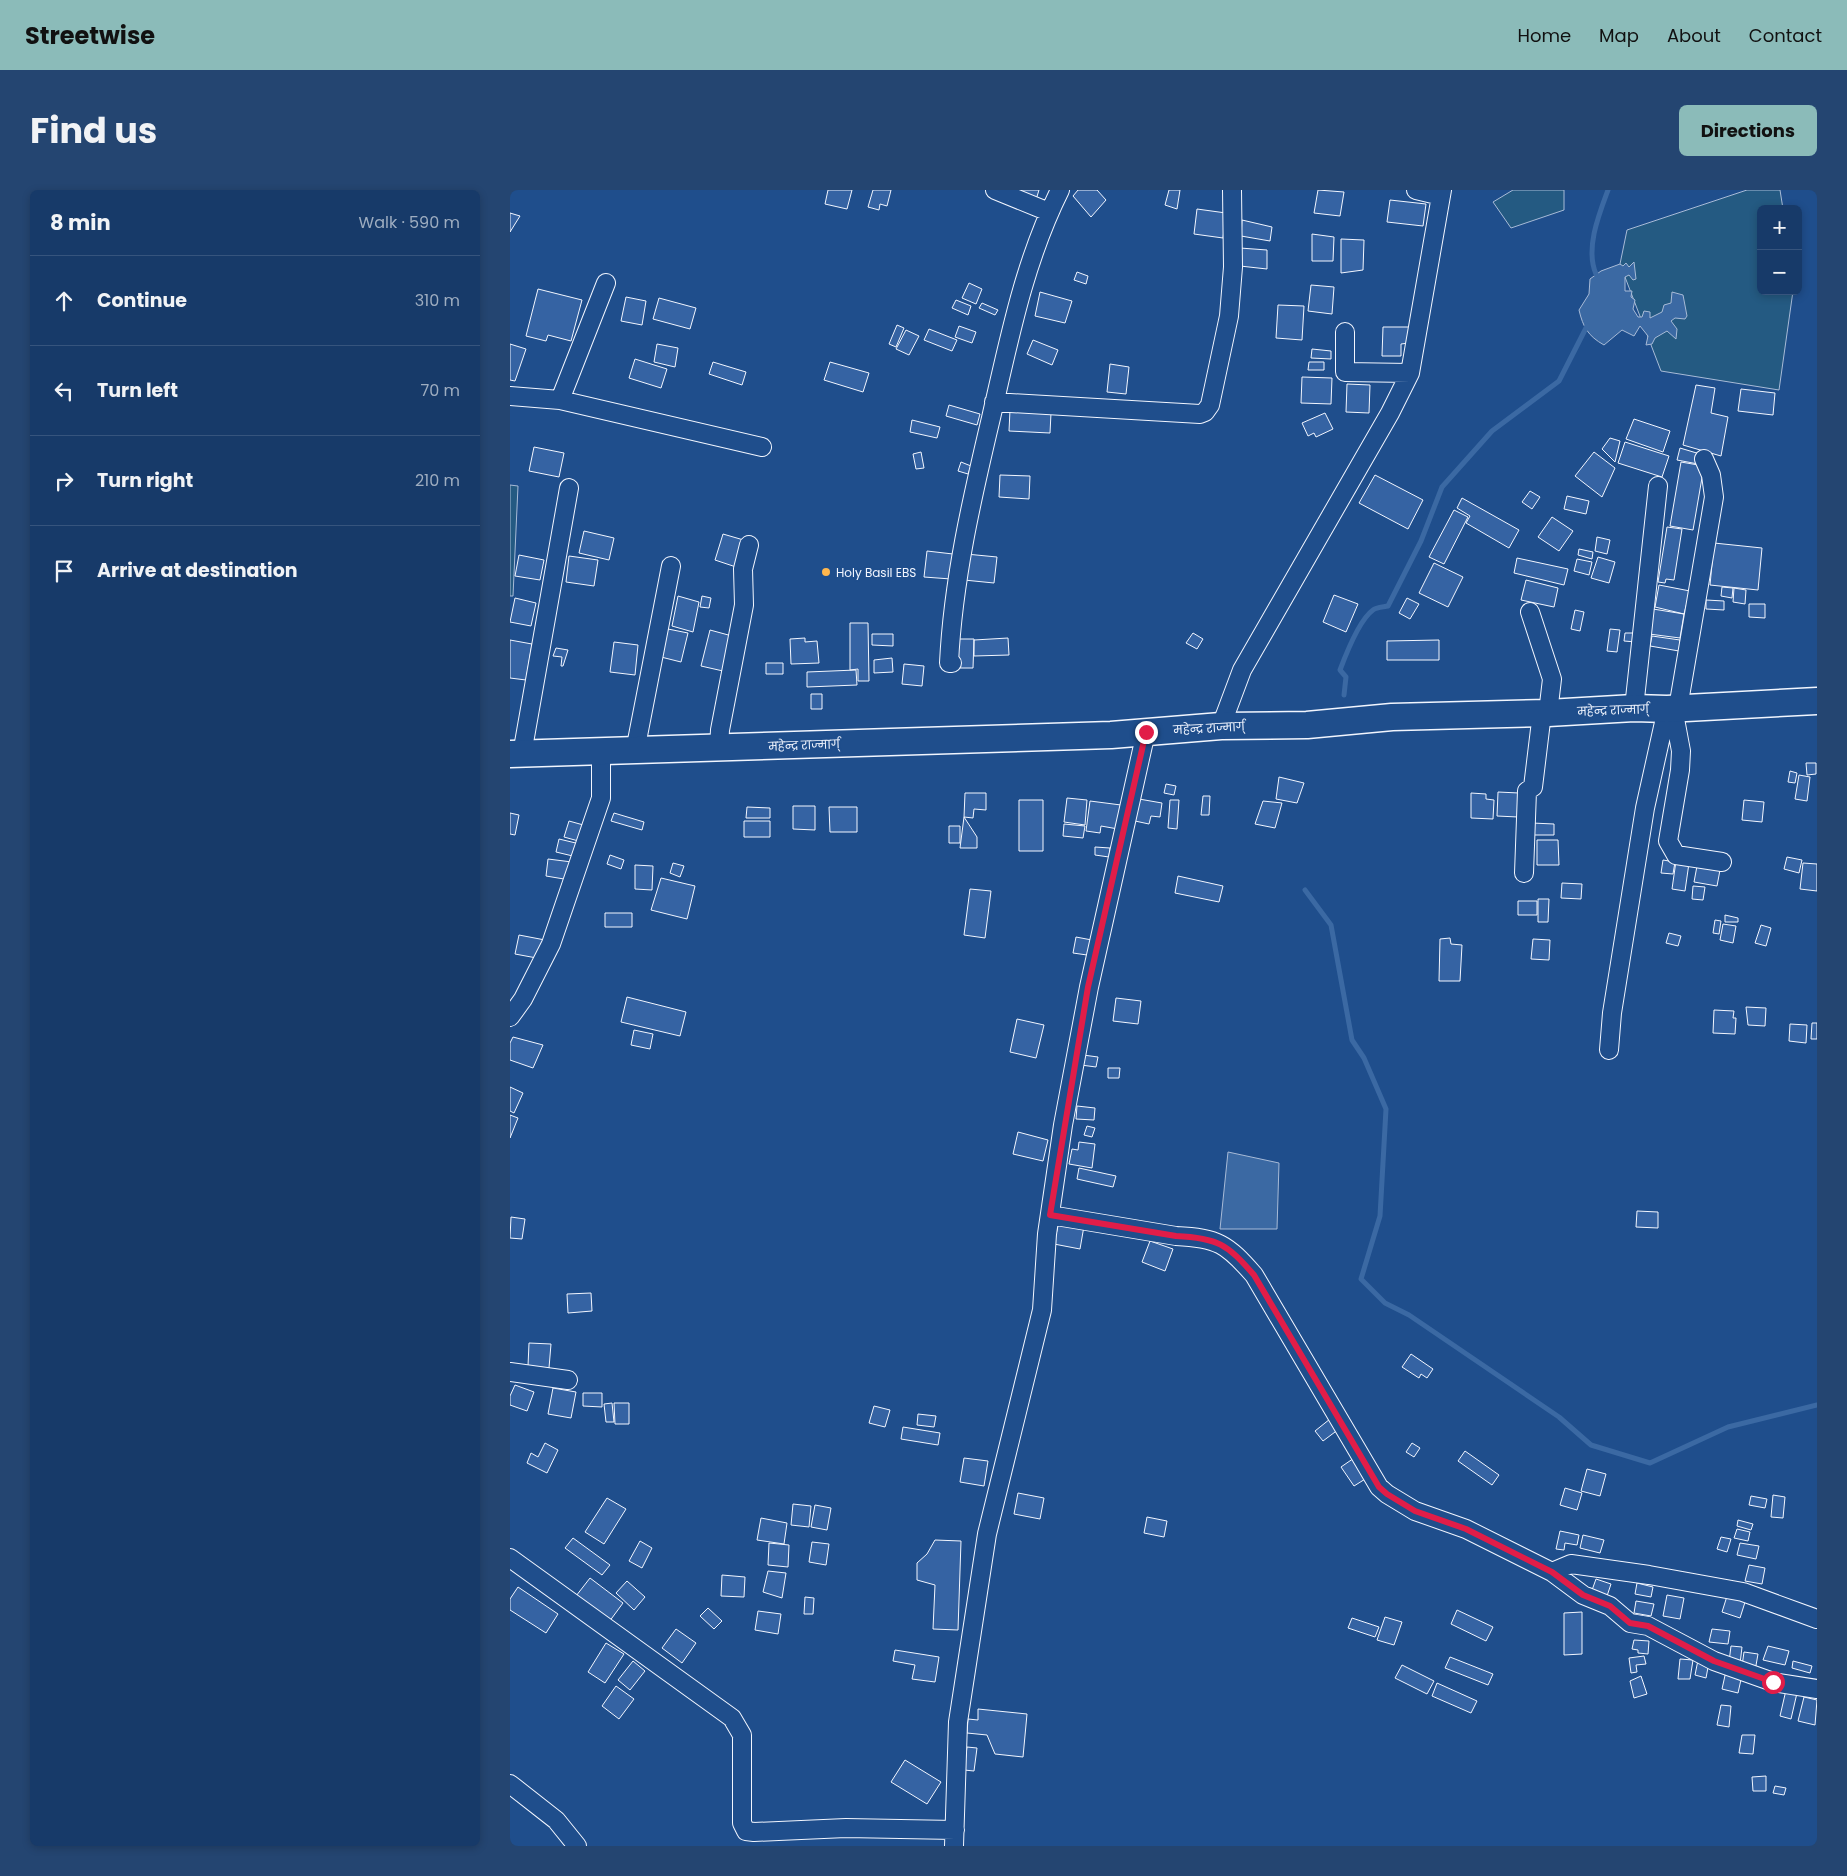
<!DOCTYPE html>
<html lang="en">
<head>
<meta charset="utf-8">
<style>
  :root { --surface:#173a69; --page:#244571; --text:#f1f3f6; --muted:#9eadc0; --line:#36547d; --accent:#8bbbb9 }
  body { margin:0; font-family:Poppins,"Noto Sans Devanagari",sans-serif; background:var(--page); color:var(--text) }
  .controls { position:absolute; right:15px; top:15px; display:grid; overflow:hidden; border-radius:8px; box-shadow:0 2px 8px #0003 }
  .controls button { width:45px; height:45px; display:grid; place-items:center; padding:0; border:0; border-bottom:1px solid var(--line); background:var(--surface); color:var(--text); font:25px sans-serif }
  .stop { position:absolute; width:15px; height:15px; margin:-11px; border:4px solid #e11d48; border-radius:50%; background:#fff }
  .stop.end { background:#e11d48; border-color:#fff; box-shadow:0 1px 5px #0008 }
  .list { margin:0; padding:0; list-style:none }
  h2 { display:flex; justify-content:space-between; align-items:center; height:65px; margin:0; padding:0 20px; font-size:21px }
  h2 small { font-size:16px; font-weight:400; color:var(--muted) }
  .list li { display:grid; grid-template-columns:32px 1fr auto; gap:15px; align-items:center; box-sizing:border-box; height:90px; padding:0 20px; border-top:1px solid var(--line) }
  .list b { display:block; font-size:19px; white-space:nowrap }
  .list em { font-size:16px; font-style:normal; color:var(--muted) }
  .icon { flex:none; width:28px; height:28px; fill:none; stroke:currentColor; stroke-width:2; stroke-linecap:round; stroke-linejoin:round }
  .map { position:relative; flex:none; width:1307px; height:1656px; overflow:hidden; border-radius:8px }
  header { display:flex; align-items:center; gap:30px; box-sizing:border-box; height:70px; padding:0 25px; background:var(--accent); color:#111 }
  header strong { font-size:24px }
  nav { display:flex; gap:28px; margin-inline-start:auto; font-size:18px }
  .intro { display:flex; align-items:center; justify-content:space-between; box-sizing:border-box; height:120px; padding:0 30px }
  h1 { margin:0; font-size:35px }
  .button { padding:12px 22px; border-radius:8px; background:var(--accent); color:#111; font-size:18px; font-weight:700 }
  main { display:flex; gap:30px; padding:0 30px }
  aside { flex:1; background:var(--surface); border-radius:8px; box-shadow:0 2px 8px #0003 }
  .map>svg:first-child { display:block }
  .green { fill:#245a82; stroke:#a8bbd7 }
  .water { fill:#3b69a3; stroke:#a8bbd7 }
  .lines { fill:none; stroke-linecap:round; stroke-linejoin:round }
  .stream { stroke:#3b69a3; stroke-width:5 }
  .building { fill:#3563a3; stroke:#f2f6ff }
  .minor-casing { stroke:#f2f6ff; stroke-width:20 }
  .highway-casing { stroke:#f2f6ff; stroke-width:29 }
  .minor { stroke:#1f4e8c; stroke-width:18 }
  .highway { stroke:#1f4e8c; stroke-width:26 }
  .route { stroke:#e11d48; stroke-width:6 }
  .poi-dot { fill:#ffb74d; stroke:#1f4e8c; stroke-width:2 }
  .labels { text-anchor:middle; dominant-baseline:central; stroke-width:4; stroke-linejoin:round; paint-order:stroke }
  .poi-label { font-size:12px; fill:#f2f6ff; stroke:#1f4e8c; text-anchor:start }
  .street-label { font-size:12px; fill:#f2f6ff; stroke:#1f4e8c }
</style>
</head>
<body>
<header>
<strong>Streetwise</strong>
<nav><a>Home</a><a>Map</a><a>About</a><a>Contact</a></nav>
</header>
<div class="intro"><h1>Find us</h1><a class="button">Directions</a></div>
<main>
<aside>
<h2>8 min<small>Walk · 590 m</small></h2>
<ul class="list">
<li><svg class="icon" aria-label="ahead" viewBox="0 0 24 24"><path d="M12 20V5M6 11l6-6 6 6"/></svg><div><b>Continue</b></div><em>310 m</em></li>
<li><svg class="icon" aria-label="left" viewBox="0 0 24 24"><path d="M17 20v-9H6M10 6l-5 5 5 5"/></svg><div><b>Turn left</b></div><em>70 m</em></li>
<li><svg class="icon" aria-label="right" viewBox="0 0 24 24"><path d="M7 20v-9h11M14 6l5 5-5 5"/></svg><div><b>Turn right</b></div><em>210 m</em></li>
<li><svg class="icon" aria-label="arrive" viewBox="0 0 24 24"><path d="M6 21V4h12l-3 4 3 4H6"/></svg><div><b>Arrive at destination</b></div></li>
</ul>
</aside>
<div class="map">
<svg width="1307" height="1656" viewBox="0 0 1307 1656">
  <rect width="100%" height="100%" fill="#1f4e8c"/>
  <path class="green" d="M1003,0H1054V20L1001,38L983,12Z
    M1237,0H1270L1273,19H1251V101H1283L1269,200L1151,181L1110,74L1117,40Z
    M0,295L8,296L3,406H0Z"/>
  <path class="water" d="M1124,72L1126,89L1123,90L1119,85L1115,87V101H1122L1121,107L1125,110L1123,119L1128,127H1132L1134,121L1140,122V128L1152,122L1154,115L1161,113L1162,102L1173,105L1177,126L1175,129L1165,128L1161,131L1167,139L1166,149L1157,141L1145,148L1142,154L1136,155L1138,146L1130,136L1124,146L1112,140L1094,155C1078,146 1073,137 1069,120L1079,104L1080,89L1091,81L1110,74L1113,76L1116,73L1119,77Z
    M718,962L769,973L767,1039H710Z"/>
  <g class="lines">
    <path class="stream" d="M1086,84C1075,59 1089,24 1098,0
      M834,505L836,487L830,480C836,464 849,430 863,420C866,417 874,417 878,416L911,351L932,297L982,241L1049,191L1077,136
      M795,700L821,735L842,850L854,868L876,919L870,1026L851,1089L875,1113L899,1125L1049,1227L1081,1255L1140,1273L1218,1237L1307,1215"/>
  </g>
  <path class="building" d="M318,0H342L337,19L315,14Z
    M363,0H381L377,16L370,14L369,20L358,17Z
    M496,0H529L525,13Z
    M568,0H587L596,10L581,27L563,6Z
    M659,0H670L667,19L655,15Z
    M808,0L834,2L830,26L804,23Z
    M880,10L916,14L913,36L877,32Z
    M687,19L716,23L713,48L684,44Z
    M0,23L10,26L0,42Z
    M732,30L762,37L760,51L731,46Z
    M802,44L824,47L823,71H802Z
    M831,49L854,50L853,80L831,83Z
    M730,58L757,60V79L730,76Z
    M567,82L578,86L576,94L564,90Z
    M459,93L472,99L466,114L452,108Z
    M801,95L824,97L822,124L798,121Z
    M28,99L72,110L61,151L38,145L36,151L16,146Z
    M530,102L562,111L555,133L525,126Z
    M116,107L136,111L132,135L111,131Z
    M149,108L186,118L180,139L143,129Z
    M446,110L461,116L458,125L442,118Z
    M472,113L488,120L485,125L469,118Z
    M768,115L794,116L792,150L766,148Z
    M387,135L394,138L386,157L379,154Z
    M449,136L466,142L462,153L445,147Z
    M873,137H900L899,153L891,154V166H872Z
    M419,139L447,150L442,161L414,150Z
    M396,140L409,146L399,165L386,159Z
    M523,150L548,160L542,175L517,164Z
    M0,154L16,159L5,191L0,190Z
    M147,154L168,158L165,177L144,172Z
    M802,159L821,161V169L801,168Z
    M125,169L157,179L151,198L119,188Z
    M203,172L236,182L232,195L199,184Z
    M320,172L359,183L353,202L314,190Z
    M799,172H814V180H798Z
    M600,174L619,177L616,204L597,202Z
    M792,187L822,188L821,214L791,213Z
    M837,194L860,195L859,223L836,222Z
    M1186,195L1205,198L1201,223L1218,227L1211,266L1173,255Z
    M1231,199L1265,203L1263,225L1228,221Z
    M439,215L470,224L467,235L436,226Z
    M500,220L541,223L540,243L499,241Z
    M815,223L823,239L806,247L804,243L798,246L792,233Z
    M1124,229L1160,241L1153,262L1116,249Z
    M402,230L430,237L427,248L400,242Z
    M1100,248L1110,251L1105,272L1092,259Z
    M1115,252L1159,266L1152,287L1108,273Z
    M24,257L54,263L49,287L19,281Z
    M1170,258L1190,264L1188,274L1167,270Z
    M411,262L414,278L406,279L403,264Z
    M1084,262L1105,278L1092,307L1065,286Z
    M451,272L461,276L458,284L448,281Z
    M1171,272L1194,276L1183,340L1160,336Z
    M490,285L520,286L519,309L489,307Z
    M865,285L913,310L898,339L849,313Z
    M1020,301L1030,307L1022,319L1012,312Z
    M1057,306L1079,311L1076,324L1054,319Z
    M952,308L1009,340L999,358L956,333L960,326L947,318Z
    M944,320L958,327L934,374L919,367Z
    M1042,327L1063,341L1049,361L1028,347Z
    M1157,337L1172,339L1164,390L1156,389L1155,393L1148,392Z
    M74,341L104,348L99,370L69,363Z
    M213,344L237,351L229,378L205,370Z
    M1087,347L1100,350L1097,364L1085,361Z
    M1204,353L1252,358L1248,400L1200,395Z
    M1069,359L1083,362L1082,369L1068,365Z
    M417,361L443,364L441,389L414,387Z
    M456,364L487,367L484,393L454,390Z
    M9,365L34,370L30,390L5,386Z
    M59,366L88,370L84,396L56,392Z
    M1088,367L1105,372L1099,393L1081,388Z
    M1007,368L1058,379L1054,395L1004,383Z
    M1067,369L1082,372L1079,385L1064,381Z
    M924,373L953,387L938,417L909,403Z
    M1016,390L1048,398L1044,417L1011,410Z
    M1149,395L1180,401L1174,424L1145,417Z
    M1212,397L1223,398L1222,408L1211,406Z
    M1224,398L1236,400L1235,414L1223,412Z
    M824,405L848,414L836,442L813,432Z
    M168,406L189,412L183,442L162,436Z
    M192,406L201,408L199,418L190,417Z
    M5,408L26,413L21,436L0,432Z
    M897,408L909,414L900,429L889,423Z
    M1196,410L1214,411V420L1196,419Z
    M1239,414H1255V428L1239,427Z
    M1143,419L1174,424L1170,448L1139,444Z
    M1065,420L1074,422L1070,441L1061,439Z
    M340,433H358L359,491H348V479L340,480Z
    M158,439L178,443L171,472L151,467Z
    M1100,439L1110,440L1107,462L1097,461Z
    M200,440L222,446L213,481L191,476Z
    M683,443L693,449L687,459L676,453Z
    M1115,443H1126V452L1114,451Z
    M362,444H383V456L362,455Z
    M1142,446L1170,450L1169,461L1140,456Z
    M295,448V452L307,451L309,473L281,474L280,449Z
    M498,448L499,465L464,466V450Z
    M445,449H464L463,478H444Z
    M0,450L22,454L16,490L0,488Z
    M929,450V470H877V451Z
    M104,452L128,455L125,485L100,482Z
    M46,458L58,460L53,476H51L52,467L43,466Z
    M382,468L383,482L364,483V470Z
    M256,473H273V484H256Z
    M394,474L414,476L412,496L392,494Z
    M346,480L347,495L297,497V482Z
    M301,504H312V519H301Z
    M1296,573H1306V584L1297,585Z
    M1280,581L1287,583L1285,593L1278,592Z
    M1289,585L1300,587L1297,611L1285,609Z
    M769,587L794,593L787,613L766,609Z
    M656,594L666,596L664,605L654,603Z
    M988,602L1009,603L1008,627L987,626Z
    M455,603H476V620L464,619L463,628L454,627Z
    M961,603L976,604V609L984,610L983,629L961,628Z
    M693,606H700L699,625H691Z
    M557,608L577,610L575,635L554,632Z
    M629,609L652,613L650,627L641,626L639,634L625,631Z
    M509,610H533V661H509Z
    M660,610H669L667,639L658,638Z
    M1234,610L1254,612L1252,632L1232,630Z
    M580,611L611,615L608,639L591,636L590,643L576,641Z
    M753,611L772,613L765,638L745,634Z
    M283,616H305V640L283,639Z
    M237,617L260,618V628H236Z
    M319,617H347V642H320Z
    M0,623L9,625L5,645L0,644Z
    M104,623L134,632L132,640L101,631Z
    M454,627L467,647V658H450Z
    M59,631L77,636L72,652L54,647Z
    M234,631H260V647H234Z
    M1022,633L1044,634V645H1021Z
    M554,634L575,636L573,648L553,646Z
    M439,636H450V653H439Z
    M49,649L70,654L67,667L46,662Z
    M1027,650H1048L1049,675H1027Z
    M585,657L600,658L599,667L585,665Z
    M100,665L114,670L111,679L97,674Z
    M1277,667L1292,670L1289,683L1274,679Z
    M38,669L62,672L60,690L36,686Z
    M1153,670L1165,672L1163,684L1151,683Z
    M1166,671L1179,673L1175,701L1162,699Z
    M163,673L174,676L170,687L160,683Z
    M1293,673L1307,674V701L1290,699Z
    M125,675L143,676L142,700L125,699Z
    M1187,676L1210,680L1207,696L1184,692Z
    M668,686L713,696L709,712L665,703Z
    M151,688L185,696L177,729L141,720Z
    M1052,693L1072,694L1071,709L1051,708Z
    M1183,696L1195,697L1193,710L1182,709Z
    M460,699L481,701L475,748L454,745Z
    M1028,709H1039L1038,732H1028Z
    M1008,711H1027V725H1008Z
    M95,723H122V737H95Z
    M1215,725L1228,728V732H1215Z
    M1205,730L1211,731L1209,744L1203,743Z
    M1213,734L1226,736L1223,753L1210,750Z
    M1251,735L1261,738L1256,756L1245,753Z
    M1159,743L1171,746L1168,756L1156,753Z
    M9,745L35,750L32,769L5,764Z
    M566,747L587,751L584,766L563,763Z
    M940,748L941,754L952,755L950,791H929L930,749Z
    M1023,749L1040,750L1039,770L1021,769Z
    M117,807L176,822L170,846L111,832Z
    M606,808L631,811L628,834L603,831Z
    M1236,817L1256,818L1255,836L1238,835Z
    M1204,820L1224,821L1223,828H1226L1225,844L1203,843Z
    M507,829L534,835L526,868L500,862Z
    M1302,833H1307V849H1301Z
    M1280,834L1297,835L1296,853L1279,851Z
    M124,840L143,844L140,859L121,855Z
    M3,847L33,855L23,878L0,870V853Z
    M573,865L588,867L586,877L571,875Z
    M598,878H610L609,888H598Z
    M0,897L13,903L4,923L0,921Z
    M567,916L585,918L584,930L566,929Z
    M0,925L8,928L0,948Z
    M577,936L585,938L582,947L574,945Z
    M508,942L538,950L533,971L503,964Z
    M569,952L585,954L582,978L559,974L562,959L568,960Z
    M569,978L606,986L603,997L567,989Z
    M1127,1021L1148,1022V1038L1126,1037Z
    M1,1027L15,1029L12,1049L0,1048Z
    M549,1031L574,1036L570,1059L544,1054Z
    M640,1051L663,1059L655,1081L632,1072Z
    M81,1103L82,1121L58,1123L57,1104Z
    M19,1153L41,1154L39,1178L18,1176Z
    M901,1164L923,1179L917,1188L911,1184L909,1188L892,1177Z
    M5,1195L24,1202L17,1221L0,1215V1206Z
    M43,1198L66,1202L61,1228L38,1224Z
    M73,1203H92V1217L73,1216Z
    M102,1213L104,1232H96L94,1214Z
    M104,1213H119V1234H105Z
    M364,1216L380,1220L375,1237L359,1233Z
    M408,1224L426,1226L424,1237L407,1235Z
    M820,1229L829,1239L813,1251L805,1241Z
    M393,1237L430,1243L428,1255L391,1249Z
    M35,1253L48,1260L37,1283L17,1273L21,1263L28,1267Z
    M902,1253L910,1258L904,1267L896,1262Z
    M955,1261L989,1285L982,1295L948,1271Z
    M847,1266L860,1286L844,1296L831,1277Z
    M454,1268L478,1271L474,1296L450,1292Z
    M1077,1279L1096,1284L1090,1306L1071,1301Z
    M1055,1298L1072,1303L1067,1320L1050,1315Z
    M508,1303L534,1308L530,1329L504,1324Z
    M1263,1305L1275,1307L1273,1328L1261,1327Z
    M1241,1306L1257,1309L1255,1318L1239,1315Z
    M97,1308L116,1319L94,1354L75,1342Z
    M283,1314L301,1316L299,1337L281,1335Z
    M305,1315L321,1318L317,1340L301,1337Z
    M637,1327L657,1331L654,1347L634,1343Z
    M251,1328L277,1333L274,1354L247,1350Z
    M1228,1330L1243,1334L1241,1340L1227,1336Z
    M1227,1339L1240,1342L1238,1351L1224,1348Z
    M1050,1341L1069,1345L1067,1355L1055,1353L1054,1360L1046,1359Z
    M1073,1345L1094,1350L1090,1363L1070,1358Z
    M1211,1347L1221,1349L1217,1362L1207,1359Z
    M63,1348L100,1375L92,1385L55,1358Z
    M425,1350L451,1351L448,1440L423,1439L425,1395L407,1390V1373L417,1364Z
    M130,1351L142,1358L132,1378L119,1371Z
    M302,1352L319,1354L316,1375L299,1372Z
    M259,1353L279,1355L278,1377L258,1375Z
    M1230,1353L1249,1356L1246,1369L1227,1365Z
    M1239,1375L1255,1378L1252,1394L1235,1391Z
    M258,1381L276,1383L272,1408L253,1402Z
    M212,1385L235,1387L234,1407L211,1406Z
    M80,1388L113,1413L99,1432L66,1406Z
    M1086,1389L1101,1394L1096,1409L1081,1403Z
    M117,1391L135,1407L124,1420L106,1403Z
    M1127,1393L1143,1397L1141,1407L1125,1404Z
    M8,1397L48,1424L36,1443L0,1420V1409Z
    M1218,1403L1236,1409L1230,1428L1212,1422Z
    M1157,1405L1174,1408L1170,1429L1153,1426Z
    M295,1407L304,1408L303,1424H294Z
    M1126,1411L1144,1414L1141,1426L1124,1423Z
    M198,1418L212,1431L204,1439L190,1426Z
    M947,1420L983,1437L976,1451L941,1434Z
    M248,1421L271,1424L268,1444L245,1440Z
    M1072,1422V1464L1054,1465V1423Z
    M875,1427L892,1432L884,1455L867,1450Z
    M842,1428L869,1437L865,1447L838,1438Z
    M166,1439L186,1453L172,1473L152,1458Z
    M1202,1439L1220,1441L1218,1454L1199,1452Z
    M1124,1450L1139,1451L1138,1464L1128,1463V1460L1122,1459Z
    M96,1453L114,1464L95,1493L78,1482Z
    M1221,1456L1232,1457L1230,1474L1219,1472Z
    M1258,1456L1279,1461L1275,1475L1253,1470Z
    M385,1460L429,1467L425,1492L402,1489L405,1475L383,1471Z
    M1234,1462L1248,1464L1245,1481L1232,1476Z
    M1134,1466L1136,1474L1126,1475L1127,1482L1121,1483L1119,1468Z
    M940,1467L983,1484L978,1495L935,1478Z
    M1170,1469L1183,1470L1180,1489H1168Z
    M1188,1470L1199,1472L1196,1488L1185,1485Z
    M123,1471L135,1481L120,1500L108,1490Z
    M1283,1471L1302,1476L1300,1483L1282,1478Z
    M892,1475L924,1491L917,1504L885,1488Z
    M1216,1481L1232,1485L1228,1503L1212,1499Z
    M1131,1486L1137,1504L1124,1508L1120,1491Z
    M927,1493L967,1511L961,1523L922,1506Z
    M106,1496L124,1509L109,1529L92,1516Z
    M1276,1500L1287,1503L1281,1529L1270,1526Z
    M1294,1507L1307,1510L1305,1535L1288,1531Z
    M1211,1515L1221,1516L1219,1537L1207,1535Z
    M468,1519L517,1524L513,1567L485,1564L477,1545L457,1543L458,1529L468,1530Z
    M1232,1545H1245L1243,1564L1229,1563Z
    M457,1557L467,1558L464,1581L454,1580Z
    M395,1570L431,1592L417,1614L381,1592Z
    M1256,1586V1601H1243L1242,1587Z
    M1265,1596L1276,1598L1274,1605L1263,1603Z"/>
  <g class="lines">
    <g class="minor-casing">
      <path id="minor" d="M485,0L539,22
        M906,0L931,6
        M835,142V182L900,183
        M0,206L50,210L96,93
        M50,210L252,257
        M484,212L690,224L695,222L700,215L719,126L723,77L722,0
        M1020,422L1042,489L1038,523
        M442,473H439C443,390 462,308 481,228C499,150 514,72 550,0
        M1124,518L1148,296
        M1163,518L1171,561L1170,580L1158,651L1166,665L1212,672
        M1168,518L1204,307L1201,285L1194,269
        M711,536L732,480L880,223L900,183L932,0
        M209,558L210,540L234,415L233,379L239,355
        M125,561L161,376
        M12,564L59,298
        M1014,683L1017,601L1023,597L1032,523
        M0,827L13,809L41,754L91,608V562
        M1099,860L1102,823L1135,618L1157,519
        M540,1025L666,1046C708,1048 717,1054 744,1085L869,1297L877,1304L905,1321L956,1339L1042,1382L1073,1405L1100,1416L1120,1433L1138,1436L1204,1471L1263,1492L1307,1499
        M0,1182L58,1190
        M0,1368L222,1528L232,1545V1633L236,1641L244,1642L336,1638L445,1640
        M1042,1382L1061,1374L1139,1385L1233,1402L1307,1429
        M0,1594L46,1630L67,1656
        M444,1656L448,1532L477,1344L532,1120L537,1044L553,935L579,797L636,542"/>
    </g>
    <g class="highway-casing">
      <path id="highway" d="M0,564L601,545L711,536L797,535L882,527L1038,523L1124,518L1157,519L1307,511"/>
    </g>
    <use href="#minor" class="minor"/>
    <use href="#highway" class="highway"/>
  </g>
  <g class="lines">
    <path class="route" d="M636,542L578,797L540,1025L666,1046C708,1048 717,1054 744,1085L869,1297L877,1304L905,1321L956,1339L1042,1382L1073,1405L1100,1416L1120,1433L1138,1436L1204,1471L1263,1492"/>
  </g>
  <circle class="poi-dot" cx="316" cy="382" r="5"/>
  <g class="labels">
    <g class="poi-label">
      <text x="326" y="382">Holy Basil EBS</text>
    </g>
    <g class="street-label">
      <text transform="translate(1103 520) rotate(-2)">महेन्द्र राज्मार्ग्</text>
      <text transform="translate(699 538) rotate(-3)">महेन्द्र राज्मार्ग्</text>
      <text transform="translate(294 555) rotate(-2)">महेन्द्र राज्मार्ग्</text>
    </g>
  </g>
</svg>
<div class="controls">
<button>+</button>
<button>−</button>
</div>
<div class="stop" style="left:1263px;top:1492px"></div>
<div class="stop end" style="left:636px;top:542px"></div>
</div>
</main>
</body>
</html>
